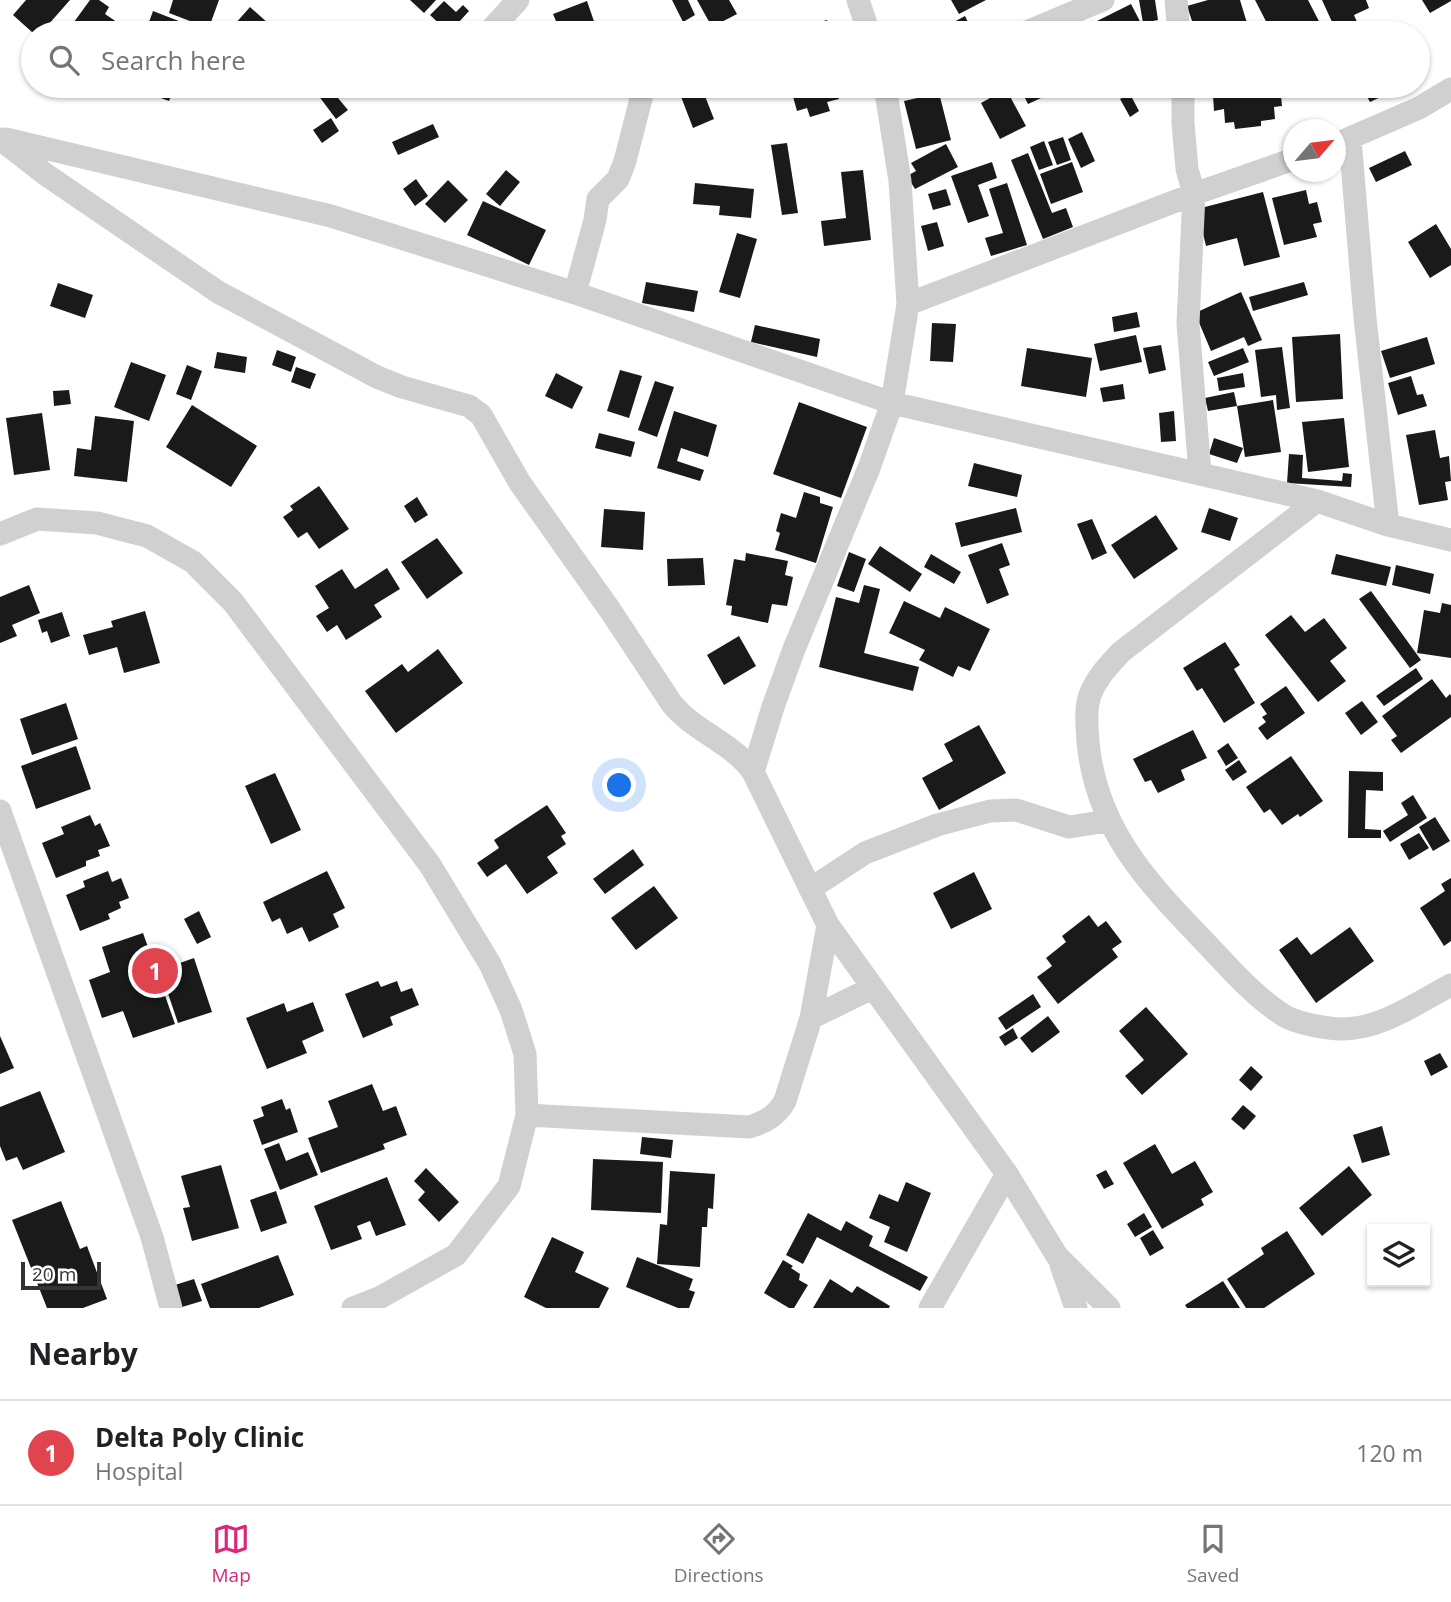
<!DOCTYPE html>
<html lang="en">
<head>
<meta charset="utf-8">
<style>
  :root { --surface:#fff; --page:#f6f6f6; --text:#202124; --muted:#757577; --line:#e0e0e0; --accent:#db2777 }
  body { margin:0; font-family:"Open Sans",sans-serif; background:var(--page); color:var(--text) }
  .controls { position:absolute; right:21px; bottom:21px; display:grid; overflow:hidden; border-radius:0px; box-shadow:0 2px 5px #0004 }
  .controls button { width:63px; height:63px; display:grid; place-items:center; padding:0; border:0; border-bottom:2px solid var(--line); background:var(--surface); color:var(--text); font:35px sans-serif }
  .compass { position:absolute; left:1283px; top:119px; width:63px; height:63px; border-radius:50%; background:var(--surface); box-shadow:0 2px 5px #0004; rotate:62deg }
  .scale { position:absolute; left:21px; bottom:18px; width:80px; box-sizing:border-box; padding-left:7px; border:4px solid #333; border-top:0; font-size:19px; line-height:24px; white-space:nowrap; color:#333; -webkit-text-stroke:5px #fff; paint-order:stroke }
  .you { position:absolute; left:620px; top:786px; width:24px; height:24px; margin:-18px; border:5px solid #fff; border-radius:50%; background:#1a73e8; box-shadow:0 0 0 10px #1a73e833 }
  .badge { display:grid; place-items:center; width:46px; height:46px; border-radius:50%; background:var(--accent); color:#fff; font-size:23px; font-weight:700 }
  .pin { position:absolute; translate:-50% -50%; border:4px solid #fff; box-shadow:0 2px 7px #0006 }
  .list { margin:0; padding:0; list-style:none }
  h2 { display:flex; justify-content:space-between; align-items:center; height:91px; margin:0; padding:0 28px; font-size:30px }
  h2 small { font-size:23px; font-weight:400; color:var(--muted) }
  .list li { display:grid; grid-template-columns:46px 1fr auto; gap:21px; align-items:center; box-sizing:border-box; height:105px; padding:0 28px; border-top:2px solid var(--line) }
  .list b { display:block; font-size:26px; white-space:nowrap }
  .list p { margin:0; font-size:23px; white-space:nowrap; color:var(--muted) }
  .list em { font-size:23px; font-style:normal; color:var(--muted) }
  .icon { flex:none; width:38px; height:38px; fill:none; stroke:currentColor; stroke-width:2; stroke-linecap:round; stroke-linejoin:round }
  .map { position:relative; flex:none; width:1451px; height:1308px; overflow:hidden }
  .search { position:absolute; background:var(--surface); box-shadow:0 2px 5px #0004; left:21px; right:21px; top:21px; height:77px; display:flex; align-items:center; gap:18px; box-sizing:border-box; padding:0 24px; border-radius:38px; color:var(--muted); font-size:26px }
  .sheet { height:196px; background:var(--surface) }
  nav { display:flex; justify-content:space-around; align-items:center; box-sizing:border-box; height:98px; border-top:2px solid var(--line); background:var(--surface); font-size:19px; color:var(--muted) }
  nav a { display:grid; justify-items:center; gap:4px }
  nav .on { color:var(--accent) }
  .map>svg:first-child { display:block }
  .building { fill:#1a1a1a }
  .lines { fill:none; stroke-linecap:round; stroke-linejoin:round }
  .minor { stroke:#d0d0d0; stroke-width:23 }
</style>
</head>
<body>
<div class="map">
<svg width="1451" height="1308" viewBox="0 0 1451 1308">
  <rect width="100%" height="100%" fill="#fff"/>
  <path class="building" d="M26,0H70L41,33H33L13,15Z
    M90,0H99L109,7L105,14L130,31L128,33H66Z
    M173,0H219L207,33H191L195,23L169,13Z
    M410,0H436L424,13Z
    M672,0H688L695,15L683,22Z
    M697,0H729L737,14L712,27Z
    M951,0H986L959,14Z
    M1139,0H1155L1158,20L1143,23Z
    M1208,0H1240L1250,33H1196L1187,6Z
    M1255,0H1308L1324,31L1319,33H1272Z
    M1322,0H1366L1369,8L1354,15L1359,27L1344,33H1337Z
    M1422,0H1451V1L1430,13Z
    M444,1L456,12L463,5L469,11L449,33L430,15Z
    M587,1L598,33H561L553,14Z
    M1131,4L1146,33H1087L1098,27L1095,22Z
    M250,7L279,33H227Z
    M153,11L189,25L186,33H145Z
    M965,16L972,30L965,33H957L952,23Z
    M827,20L831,33H784Z
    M537,22L543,33H516Z
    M129,86H175L169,101Z
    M313,86H328L348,110L336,119L312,87Z
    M701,86L714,119L693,128L680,94Z
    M790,86H843V87L836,89L839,99L827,102L830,111L810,117L807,108L797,111Z
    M1019,86H1036L1041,98L1028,104Z
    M1042,86H1058L1059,89L1045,94Z
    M1200,86H1280L1282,106L1274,107L1275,119L1261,121V126L1235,129L1234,122L1225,123L1224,109L1214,111L1213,95L1201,96Z
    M1361,86H1404L1370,102Z
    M1006,89L1026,126L1000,139L981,103Z
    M939,93L951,140L916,149L904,101Z
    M1130,94L1139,111L1130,117L1120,99Z
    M331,118L339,131L322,143L313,130Z
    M433,124L439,137L398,155L392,142Z
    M1082,132L1095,161L1081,168L1068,139Z
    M1063,137L1071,160L1057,165L1048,142Z
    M1044,141L1053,165L1039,170L1030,147Z
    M787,143L798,213L782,215L771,145Z
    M946,144L958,167L915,189L907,176L916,171L911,163Z
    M1405,151L1412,165L1376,182L1369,168Z
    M1028,153L1052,213L1066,208L1073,227L1043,239L1011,160Z
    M992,162L997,178L978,185L989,216L968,223L951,176Z
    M1072,162L1083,192L1051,204L1040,174Z
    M506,170L520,182L500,206L486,194Z
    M863,170L871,240L824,246L821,221L846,218L841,172Z
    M416,179L428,196L415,206L403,189Z
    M448,180L468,200L445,223L425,204Z
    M695,183L754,189L751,218L719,215L720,206L693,204Z
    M1007,183L1027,245L991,256L985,238L1003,233L989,189Z
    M946,189L951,205L933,210L928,194Z
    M1306,190L1309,204L1317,202L1322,222L1313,224L1317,237L1284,245L1272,198Z
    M1263,192L1280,257L1244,266L1237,238L1206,246L1197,209Z
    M483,201L546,230L529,265L467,235Z
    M937,222L944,246L928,251L921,226Z
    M1436,224L1451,249V265L1430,278L1408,242Z
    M737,233L757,239L740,298L719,292Z
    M646,282L698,291L694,312L642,303Z
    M1304,282L1308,295L1253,311L1249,297Z
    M58,283L93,295L85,318L50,306Z
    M1241,292L1262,340L1248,346L1244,337L1211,351L1195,313Z
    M1137,312L1140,327L1114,332L1112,317Z
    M932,323L956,324L953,362L930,361Z
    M755,325L820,339L817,357L751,342Z
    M1340,334L1343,399L1296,402L1292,337Z
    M1136,335L1142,362L1100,371L1094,344Z
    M1427,337L1435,364L1390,378L1381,351Z
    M1161,345L1166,370L1149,374L1143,348Z
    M1282,347L1290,408L1277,410L1276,395L1261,397L1255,350Z
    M1027,348L1092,358L1086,397L1021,386Z
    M1243,348L1249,362L1214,376L1208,362Z
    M277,350L296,357L291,372L272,365Z
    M217,352L247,357L245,373L214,368Z
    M131,362L166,375L149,421L114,407Z
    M187,365L202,371L191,400L176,394Z
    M296,367L316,374L310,389L291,382Z
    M620,370L642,376L629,418L607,411Z
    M556,373L583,387L572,409L545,396Z
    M1243,373L1245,387L1219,391L1217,378Z
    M1411,376L1417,395L1423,394L1427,406L1398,415L1388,383Z
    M655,381L674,387L657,437L638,430Z
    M1123,384L1125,399L1103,402L1100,388Z
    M69,390L71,404L54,406L53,391Z
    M1234,392L1237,406L1208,411L1205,398Z
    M1273,400L1281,452L1245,457L1237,406Z
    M799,402L867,427L841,498L773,474Z
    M192,405L257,446L231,487L166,447Z
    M674,411L717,425L708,457L681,448L677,461L704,470L700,481L657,468Z
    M1174,411L1176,441L1161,442L1159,413Z
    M42,413L50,470L14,475L6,418Z
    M95,416L134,421L127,482L74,476L77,448L91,450Z
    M1344,418L1349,467L1308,472L1302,422Z
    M1435,430L1440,458L1449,456L1451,481L1445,482L1448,500L1419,505L1406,435Z
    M599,433L635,442L631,457L595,448Z
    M1214,438L1243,448L1237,463L1209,454Z
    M1289,454L1303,455L1302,478L1342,481L1343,473L1352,474L1351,487L1287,483Z
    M974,463L1022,475L1017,497L968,486Z
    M319,486L349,529L319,549L307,532L298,538L283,517L293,510L290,506Z
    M804,492L820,497V503L833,507L816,563L775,550L780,533L776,531L781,513L796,518Z
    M417,497L428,515L415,523L404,506Z
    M1016,508L1022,532L961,547L955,523Z
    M1209,508L1238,518L1230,541L1201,532Z
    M604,509L645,512L643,550L601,547Z
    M1156,515L1178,549L1134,579L1111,545Z
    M1092,519L1107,553L1092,560L1077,524Z
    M437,538L463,573L427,599L401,562Z
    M1002,543L1010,565L999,569L1009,595L987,604L968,555Z
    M880,546L922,574L910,592L868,564Z
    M849,552L866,559L854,592L837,586Z
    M746,553L788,561L785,575L793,577L787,606L772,604L768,623L731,615L732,606L726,605L734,559L745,561Z
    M931,554L961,572L954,584L924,567Z
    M1336,554L1391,567L1386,586L1331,574Z
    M703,558L705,585L668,586L667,559Z
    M1396,565L1434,574L1430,594L1392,585Z
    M387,568L400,589L374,605L382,617L346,640L337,625L327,632L316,616L329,608L315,586L342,569L355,589Z
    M29,585L40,613L12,625L17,636L0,643V597Z
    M864,585L880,589L864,653L919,667L913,691L819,667L836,597L859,603Z
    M1371,591L1421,660L1410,668L1359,599Z
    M904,601L940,618L945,607L990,629L970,671L958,666L953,677L919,660L925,650L889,633Z
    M1442,603L1451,605V658L1417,653L1424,610L1440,613Z
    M145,611L160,663L124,673L117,647L89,655L83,635L113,627L111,621Z
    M62,612L70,636L51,643L47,631L42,633L38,620Z
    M1291,615L1305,632L1324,618L1347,648L1330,661L1346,681L1318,702L1265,635Z
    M739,636L756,666L724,685L707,655Z
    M1225,642L1240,665L1234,669L1255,703L1224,723L1202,688L1197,691L1183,668Z
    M438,649L463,683L396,733L365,691L402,664L408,672Z
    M1416,668L1423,679L1384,706L1376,696Z
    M1432,679L1446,698L1450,694L1451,696V717L1401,753L1391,740L1397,736L1382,716Z
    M1286,686L1305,713L1267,740L1258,728L1266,722L1262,717L1267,714L1260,704Z
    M1362,701L1378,722L1361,735L1345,713Z
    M66,703L78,739L32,755L20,719Z
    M979,725L1006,773L939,810L922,778L953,761L944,744Z
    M1193,730L1207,758L1181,770L1185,780L1158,793L1151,780L1145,782L1133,759Z
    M1228,743L1238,758L1226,766L1217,751Z
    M76,746L91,789L36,809L21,766Z
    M1291,756L1323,801L1300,817L1298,814L1282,825L1270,809L1264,813L1246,787Z
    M1239,760L1247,772L1233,781L1225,770Z
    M1349,771L1383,772V791L1366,790L1365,829L1381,830V838H1348Z
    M275,773L301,830L271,844L245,786Z
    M1413,795L1427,818L1390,842L1383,831L1408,815L1401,803Z
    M547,805L566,833L561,836L566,844L547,857L558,873L527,894L506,864L487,877L477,863L499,848L494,840Z
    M90,815L95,826L100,823L110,846L98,850L100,856L86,861V866L56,878L42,843L64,834L61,827Z
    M1435,817L1450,841L1433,851L1419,827Z
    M1419,833L1429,848L1409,860L1400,844Z
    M633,849L644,865L605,894L593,879Z
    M108,871L112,882L121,878L129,898L119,902L121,908L108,914L110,919L80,931L66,895L85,887L83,881Z
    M327,871L345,908L333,914L339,927L309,942L302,927L287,934L280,918L272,922L263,902Z
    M974,872L992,909L951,929L933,893Z
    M1451,878V941L1444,946L1420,908L1445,891L1441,884Z
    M654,886L678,918L636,950L611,918Z
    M199,911L211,937L197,944L184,919Z
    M1089,915L1098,927L1106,921L1122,942L1112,949L1118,957L1058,1004L1037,977L1052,966L1046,958L1066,942L1062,936Z
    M1350,927L1374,961L1316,1003L1279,950L1297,937L1311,955Z
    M143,933L175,1024L133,1038L123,1011L102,1018L89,980L110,972L102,947Z
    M194,958L212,1012L178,1023L160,970Z
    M378,981L381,987L397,981L401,992L412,988L419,1005L390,1017L393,1025L363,1038L345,994Z
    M1033,994L1041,1007L1006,1030L998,1018Z
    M313,1002L324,1031L302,1041L307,1053L267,1069L246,1018L284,1003L287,1012Z
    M1146,1007L1188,1054L1142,1095L1125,1076L1144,1060L1119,1031Z
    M1048,1016L1060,1032L1032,1053L1020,1038Z
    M1013,1028L1018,1038L1005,1046L999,1037Z
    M0,1036L14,1068L0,1074Z
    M1440,1053L1448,1067L1431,1076L1424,1061Z
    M1251,1066L1263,1077L1251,1091L1239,1080Z
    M372,1084L383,1111L396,1106L407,1135L383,1144L385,1149L321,1173L308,1138L338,1127L328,1101Z
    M40,1091L65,1152L23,1170L17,1157L6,1161L0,1146V1107Z
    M282,1099L286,1110L290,1108L298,1132L262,1145L253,1120L264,1116L261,1107Z
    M1243,1105L1256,1116L1244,1130L1231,1119Z
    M1382,1126L1390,1155L1362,1163L1353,1135Z
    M642,1137L673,1140L671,1158L640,1154Z
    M279,1143L286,1161L308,1152L318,1175L280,1190L264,1149Z
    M1155,1144L1172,1174L1195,1161L1213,1192L1201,1199L1204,1205L1162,1229L1123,1163Z
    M593,1159L663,1162L661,1213L591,1210Z
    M221,1165L239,1228L192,1241L183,1208L190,1207L181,1176Z
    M1349,1166L1372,1195L1322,1236L1299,1208Z
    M426,1168L459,1202L439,1222L418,1200L425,1192L414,1181Z
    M1106,1170L1114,1184L1104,1189L1096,1175Z
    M670,1171L715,1174L713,1209L708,1208L707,1227H702L700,1267L657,1264L660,1224L667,1225Z
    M387,1177L406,1225L376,1236L370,1221L357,1226L362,1239L331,1250L314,1206Z
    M906,1182L931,1193L907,1252L884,1242L890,1227L869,1218L879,1194L898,1202Z
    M276,1191L287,1223L261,1232L250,1200Z
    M61,1201L80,1249L87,1246L107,1299L83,1308H47L12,1220Z
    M808,1213L841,1231L846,1221L873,1236L869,1246L928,1277L920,1291L817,1237L803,1264L786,1255Z
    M1144,1213L1152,1227L1135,1237L1127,1224Z
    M1153,1230L1164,1248L1150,1256L1140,1238Z
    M1287,1231L1315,1274L1264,1308H1246L1227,1279L1264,1254L1261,1248Z
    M552,1237L584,1252L575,1272L609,1288L599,1308H546L524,1297Z
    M278,1255L294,1295L259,1308H210L201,1284Z
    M637,1257L693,1279L689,1290L695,1292L689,1308H678L626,1287Z
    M783,1260L793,1266L791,1268L800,1274L799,1280L808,1285L794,1308H789L764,1293Z
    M194,1279L202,1301L182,1307L175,1285Z
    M830,1279L852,1293L857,1286L890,1306L889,1308H813Z
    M1223,1281L1240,1308H1187L1185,1305Z"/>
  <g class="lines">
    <path class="minor" d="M858,0L869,33
      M1176,0L1179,33
      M488,33L518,0
      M1024,33L1103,0
      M1183,86V123L1187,169L1194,194L1188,323L1200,473
      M0,139L45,174L218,292L377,377L402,387L469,406L481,415L520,483L610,610L672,704C695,732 732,742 753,772L828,925L1007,1174L1057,1256L1109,1308
      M6,139L331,216L575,293L892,403L1317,501L1388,525L1451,540
      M1350,139L1365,318L1388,525
      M1336,144L1419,108L1451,89
      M575,293L595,220L598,199L618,179L625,161L641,99L638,90
      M908,304L1194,194L1294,159
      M1317,501L1121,652C1109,665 1097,677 1090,695C1085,710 1087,726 1088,742C1096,827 1145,880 1202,939C1227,965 1252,995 1283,1015C1294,1022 1315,1026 1329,1028C1373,1035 1413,1005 1451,985
      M0,534L37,519L97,523L147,536L193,562L233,602L430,865L490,964L511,1010L525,1054L527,1115L509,1186L456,1255L379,1298L353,1308
      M753,772L773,707L794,649L869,468L892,403L908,304L900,181L885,86
      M0,811L152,1237L171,1308
      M810,889L865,853L937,825L990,811L1016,810L1069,827L1108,821
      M811,1018L872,988
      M527,1115L749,1127C766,1122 776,1116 785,1101L811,1018L828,925
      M1061,1265L1076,1308
      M930,1308L1007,1174"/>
  </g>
</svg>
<div class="controls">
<button><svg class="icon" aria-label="layers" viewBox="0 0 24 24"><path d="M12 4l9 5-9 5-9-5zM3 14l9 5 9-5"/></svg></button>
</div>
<svg class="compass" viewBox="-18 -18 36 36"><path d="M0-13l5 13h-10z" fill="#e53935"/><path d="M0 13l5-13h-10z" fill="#757577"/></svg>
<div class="scale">20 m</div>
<div class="you"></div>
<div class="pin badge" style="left:155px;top:971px;background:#e0444e">1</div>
<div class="search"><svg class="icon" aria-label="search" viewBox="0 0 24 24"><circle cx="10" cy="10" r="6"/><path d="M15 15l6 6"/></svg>Search here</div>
</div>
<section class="sheet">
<h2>Nearby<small></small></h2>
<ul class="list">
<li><span class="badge" style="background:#e0444e">1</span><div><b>Delta Poly Clinic</b><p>Hospital</p></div><em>120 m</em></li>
</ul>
</section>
<nav>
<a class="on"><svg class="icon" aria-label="map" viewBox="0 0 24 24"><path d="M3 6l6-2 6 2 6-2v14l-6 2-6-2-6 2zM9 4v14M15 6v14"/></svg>Map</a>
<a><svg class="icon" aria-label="directions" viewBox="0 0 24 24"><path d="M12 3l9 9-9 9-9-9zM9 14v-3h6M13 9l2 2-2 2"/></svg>Directions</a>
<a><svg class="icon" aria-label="saved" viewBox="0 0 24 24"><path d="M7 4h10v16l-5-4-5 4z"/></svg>Saved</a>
</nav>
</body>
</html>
